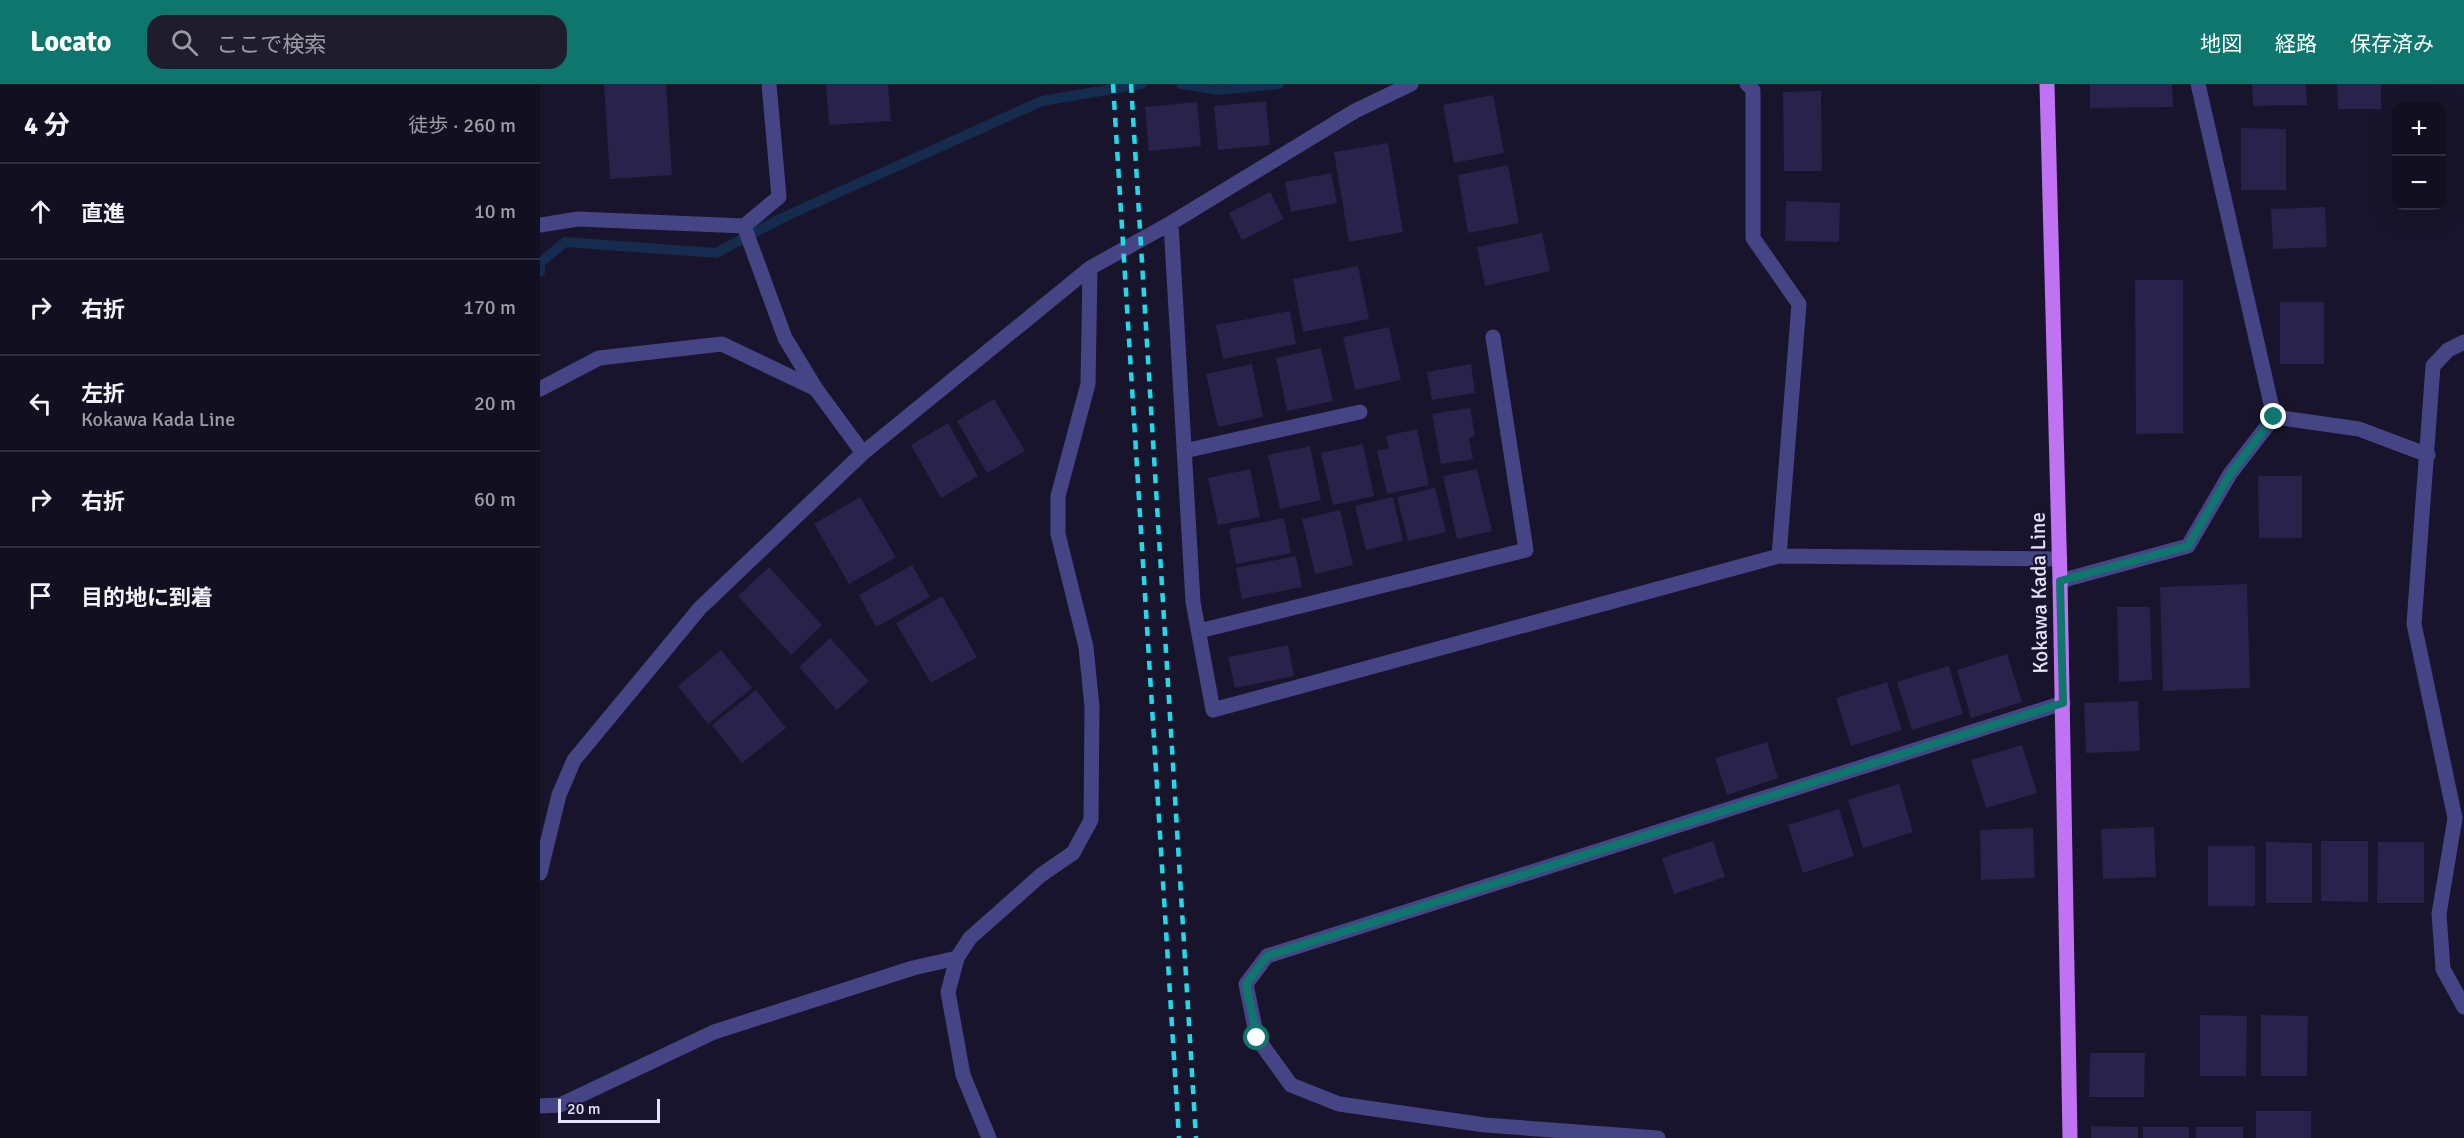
<!DOCTYPE html>
<html lang="ja">
<head>
<meta charset="utf-8">
<style>
  :root { --surface:#120f20; --page:#1f1d2d; --text:#f1f3f6; --muted:#9c9ca5; --line:#312f3e; --accent:#0f766e }
  body { margin:0; font-family:Signika,"Noto Sans JP",sans-serif; background:var(--page); color:var(--text) }
  .controls { position:absolute; right:18px; top:18px; display:grid; overflow:hidden; border-radius:12px; box-shadow:0 6px 24px #0002 }
  .controls button { width:54px; height:54px; display:grid; place-items:center; padding:0; border:0; border-bottom:2px solid var(--line); background:var(--surface); color:var(--text); font:30px sans-serif }
  .scale { position:absolute; left:18px; bottom:15px; width:102px; box-sizing:border-box; padding-left:6px; border:3px solid #e3e1fc; border-top:0; font-size:16px; line-height:21px; white-space:nowrap; color:#e3e1fc; -webkit-text-stroke:4px #18142b; paint-order:stroke }
  .stop { position:absolute; width:18px; height:18px; margin:-14px; border:4px solid #0f766e; border-radius:50%; background:#fff }
  .stop.end { background:#0f766e; border-color:#fff; box-shadow:0 2px 6px #0008 }
  .list { margin:0; padding:0; list-style:none }
  h2 { display:flex; justify-content:space-between; align-items:center; height:78px; margin:0; padding:0 24px; font-size:26px }
  h2 small { font-size:20px; font-weight:400; color:var(--muted) }
  .list li { display:grid; grid-template-columns:39px 1fr auto; gap:18px; align-items:center; box-sizing:border-box; height:96px; padding:0 24px; border-top:2px solid var(--line) }
  .list b { display:block; font-size:22px; white-space:nowrap }
  .list p { margin:0; font-size:20px; white-space:nowrap; color:var(--muted) }
  .list em { font-size:20px; font-style:normal; color:var(--muted) }
  .icon { flex:none; width:33px; height:33px; fill:none; stroke:currentColor; stroke-width:2; stroke-linecap:round; stroke-linejoin:round }
  .map { position:relative; flex:none; width:1924px; height:1054px; overflow:hidden }
  header { display:flex; align-items:center; gap:36px; box-sizing:border-box; height:84px; padding:0 30px; background:var(--accent); color:#fff }
  header strong { font-size:28px }
  nav { display:flex; gap:33px; margin-inline-start:auto; font-size:21px }
  .search { width:420px; height:54px; background:var(--page); display:flex; align-items:center; gap:15px; box-sizing:border-box; padding:0 21px; border-radius:18px; color:var(--muted); font-size:22px }
  main { display:flex }
  aside { flex:1; background:var(--surface) }
  .map>svg:first-child { display:block }
  .lines { fill:none; stroke-linecap:round; stroke-linejoin:round }
  .stream { stroke:#152c4e; stroke-width:10 }
  .building { fill:#29224a }
  .street { stroke:#454485; stroke-width:15 }
  .primary { stroke:#bf73f2; stroke-width:15 }
  .rail { stroke:#20daea; stroke-width:4.5; stroke-dasharray:9 8; stroke-linecap:butt }
  .route { stroke:#0f766e; stroke-width:8 }
  .labels { text-anchor:middle; dominant-baseline:central; stroke-width:4.5; stroke-linejoin:round; paint-order:stroke }
  .street-label { font-size:21px; fill:#e3e1fc; stroke:#18142b }
</style>
</head>
<body>
<header>
<strong>Locato</strong>
<div class="search"><svg class="icon" aria-label="search" viewBox="0 0 24 24"><circle cx="10" cy="10" r="6"/><path d="M15 15l6 6"/></svg>ここで検索</div>
<nav><a>地図</a><a>経路</a><a>保存済み</a></nav>
</header>
<main>
<aside>
<h2>4 分<small>徒歩 · 260 m</small></h2>
<ul class="list">
<li><svg class="icon" aria-label="ahead" viewBox="0 0 24 24"><path d="M12 20V5M6 11l6-6 6 6"/></svg><div><b>直進</b></div><em>10 m</em></li>
<li><svg class="icon" aria-label="right" viewBox="0 0 24 24"><path d="M7 20v-9h11M14 6l5 5-5 5"/></svg><div><b>右折</b></div><em>170 m</em></li>
<li><svg class="icon" aria-label="left" viewBox="0 0 24 24"><path d="M17 20v-9H6M10 6l-5 5 5 5"/></svg><div><b>左折</b><p>Kokawa Kada Line</p></div><em>20 m</em></li>
<li><svg class="icon" aria-label="right" viewBox="0 0 24 24"><path d="M7 20v-9h11M14 6l5 5-5 5"/></svg><div><b>右折</b></div><em>60 m</em></li>
<li><svg class="icon" aria-label="arrive" viewBox="0 0 24 24"><path d="M6 21V4h12l-3 4 3 4H6"/></svg><div><b>目的地に到着</b></div></li>
</ul>
</aside>
<div class="map">
<svg width="1924" height="1054" viewBox="0 0 1924 1054">
  <rect width="100%" height="100%" fill="#18142b"/>
  <g class="lines">
    <path class="stream" d="M641,0L678,6L739,0
      M0,188V179L25,158L176,169L244,133L502,17L602,0"/>
  </g>
  <path class="building" d="M64,0H126L132,91L70,95Z
    M286,0H348L351,37L289,41Z
    M1550,0H1632L1633,23L1550,24Z
    M1712,0H1766L1767,21L1713,22Z
    M1797,0H1841V25H1798Z
    M1281,7L1282,87H1244L1243,8Z
    M953,11L964,69L914,79L903,21Z
    M726,17L730,61L678,66L674,22Z
    M657,18L661,62L609,67L605,23Z
    M1701,44L1746,45V106H1701Z
    M848,59L863,148L809,158L794,68Z
    M968,81L979,139L928,149L918,91Z
    M791,89L797,119L751,128L745,98Z
    M730,108L744,135L702,156L689,129Z
    M1246,117L1300,119L1299,158L1245,157Z
    M1785,123L1787,163L1733,165L1731,125Z
    M1002,149L1010,187L945,202L937,163Z
    M818,182L829,235L763,248L753,195Z
    M1595,196H1643V349L1596,350Z
    M1740,218H1784V280H1740Z
    M750,227L756,260L683,275L676,241Z
    M849,243L861,296L815,306L803,253Z
    M781,264L793,317L747,327L736,274Z
    M712,280L723,333L678,343L666,290Z
    M931,280L935,309L892,316L887,288Z
    M454,315L485,367L447,389L417,337Z
    M930,324L935,352L929,354L933,375L901,380L892,330Z
    M408,339L438,392L401,414L371,361Z
    M877,345L889,401L847,410L837,367L849,364L846,352Z
    M823,360L834,412L793,421L781,369Z
    M770,362L781,416L740,425L728,371Z
    M710,385L720,433L678,441L668,394Z
    M937,385L952,447L917,455L903,392Z
    M1718,392H1762V454H1719Z
    M895,404L906,448L868,457L857,413Z
    M320,413L356,473L309,500L274,440Z
    M853,413L863,457L826,466L815,422Z
    M800,426L813,481L775,490L762,435Z
    M744,434L751,469L696,480L689,445Z
    M756,472L762,503L702,515L696,484Z
    M372,481L390,513L336,543L319,511Z
    M229,483L282,541L251,571L198,512Z
    M1707,500L1710,604L1623,607L1620,503Z
    M402,512L437,573L391,599L356,539Z
    M1577,523H1610L1612,596L1579,598Z
    M290,554L329,597L297,626L259,583Z
    M748,561L754,592L695,604L688,573Z
    M181,566L212,604L168,640L138,602Z
    M1467,570L1482,618L1431,634L1417,586Z
    M1409,582L1423,630L1372,646L1357,598Z
    M1347,598L1362,646L1311,662L1296,614Z
    M216,606L246,644L202,679L172,641Z
    M1598,617L1600,667L1546,669L1544,619Z
    M1227,658L1238,694L1187,711L1175,674Z
    M1482,661L1497,709L1446,724L1431,676Z
    M1359,700L1373,748L1323,764L1308,716Z
    M1299,725L1314,772L1263,789L1248,741Z
    M1614,743L1616,793L1563,795L1561,745Z
    M1493,744L1495,794L1441,796L1440,746Z
    M1173,757L1185,793L1134,810L1122,774Z
    M1781,757H1828V818L1781,817Z
    M1726,758L1772,759V819H1726Z
    M1838,758H1884V819H1837Z
    M1668,762H1715V822H1668Z
    M1660,931L1707,932L1706,992H1660Z
    M1721,931L1768,932L1767,992H1721Z
    M1550,969H1605L1604,1013H1549Z
    M1716,1027H1771V1054H1716Z
    M1551,1042L1598,1043V1054H1551Z
    M1603,1043H1649V1054H1603Z
    M1656,1043H1703V1054H1656Z"/>
  <g class="lines">
    <path class="street" d="M1207,0L1213,6V154L1259,220L1239,472
      M1658,0L1734,333
      M631,139L653,518L673,626L1239,472L1520,475
      M0,141L38,135L204,142L245,254L276,305
      M204,142L239,113L229,0
      M1924,258L1908,266L1893,282L1874,540L1915,734L1899,830L1903,885L1924,923
      M0,305L59,274L182,260L276,305L323,369
      M1734,333L1819,345L1888,371
      M644,367L820,328
      M1520,497L1648,462L1690,390L1734,333
      M659,547L986,466L953,253
      M0,789L19,711L34,676L160,524L323,369L550,184L631,139L815,27L871,0
      M0,1022L20,1021L174,948L373,884L417,874
      M449,1054L423,991L408,908L417,874L430,854L501,791L533,769L551,736L552,623L546,563L518,450V412L548,300L550,184
      M1118,1054L945,1041L799,1020L751,1001L717,954L706,900L727,872L1523,619"/>
    <path class="primary" d="M1507,0L1520,497L1530,1054"/>
    <path class="rail" d="M573,0L639,1054
      M591,0L656,1054"/>
  </g>
  <g class="lines">
    <path class="route" d="M717,954L706,900L727,872L1523,619L1520,497L1648,462L1690,390L1734,333"/>
  </g>
  <g class="labels">
    <g class="street-label">
      <text transform="translate(1499 509) rotate(-91)">Kokawa Kada Line</text>
    </g>
  </g>
</svg>
<div class="controls">
<button>+</button>
<button>−</button>
</div>
<div class="scale">20 m</div>
<div class="stop" style="left:717px;top:954px"></div>
<div class="stop end" style="left:1734px;top:333px"></div>
</div>
</main>
</body>
</html>
